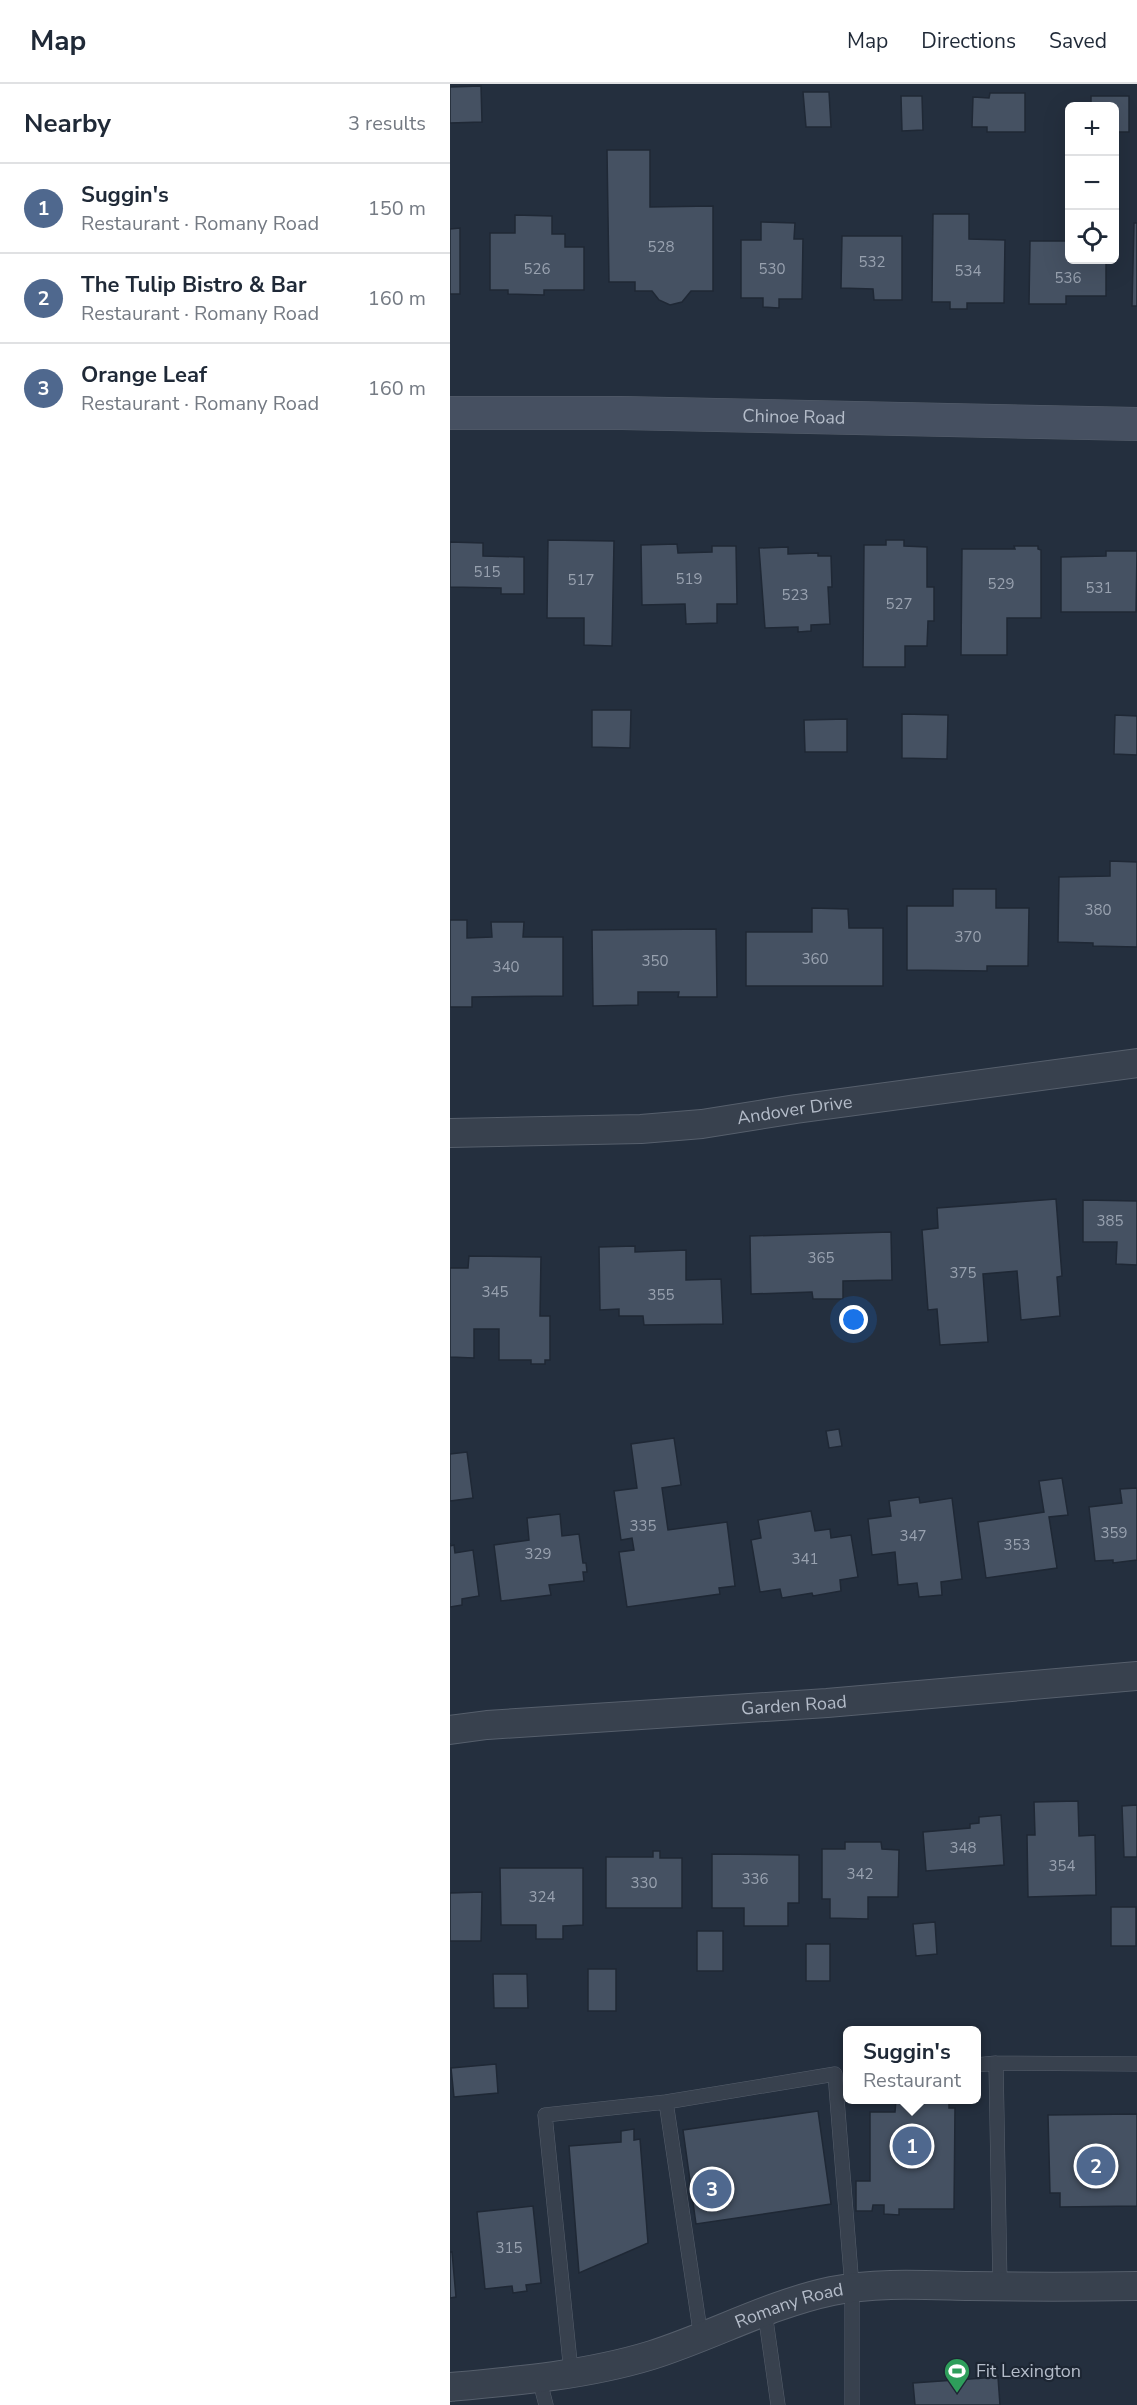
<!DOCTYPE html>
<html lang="en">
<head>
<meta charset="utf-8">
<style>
  :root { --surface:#fff; --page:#f2f2f3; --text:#1f2937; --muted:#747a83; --line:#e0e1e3; --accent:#4f688e }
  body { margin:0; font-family:"Nunito Sans",sans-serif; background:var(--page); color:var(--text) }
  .controls { position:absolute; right:18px; top:18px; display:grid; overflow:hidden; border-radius:9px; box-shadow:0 6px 24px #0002 }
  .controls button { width:54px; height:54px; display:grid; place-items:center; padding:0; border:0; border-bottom:2px solid var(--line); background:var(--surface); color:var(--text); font:30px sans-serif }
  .you { position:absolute; left:404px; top:1236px; width:21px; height:21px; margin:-15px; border:4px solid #fff; border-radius:50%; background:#1a73e8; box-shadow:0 0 0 9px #1a73e833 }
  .badge { display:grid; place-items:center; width:39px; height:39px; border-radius:50%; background:var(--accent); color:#fff; font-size:20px; font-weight:700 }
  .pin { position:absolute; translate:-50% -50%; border:3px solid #fff; box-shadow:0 2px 6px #0006 }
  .popup { position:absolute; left:393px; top:1942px; width:138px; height:78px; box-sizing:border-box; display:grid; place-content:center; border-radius:9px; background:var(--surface); filter:drop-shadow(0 2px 4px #0005); font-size:20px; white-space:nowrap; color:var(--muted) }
  .popup b { font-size:22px; color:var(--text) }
  .popup::after { content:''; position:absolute; left:50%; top:100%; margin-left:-12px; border:12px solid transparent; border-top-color:var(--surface) }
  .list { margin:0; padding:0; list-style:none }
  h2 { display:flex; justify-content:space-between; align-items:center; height:78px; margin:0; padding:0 24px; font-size:26px }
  h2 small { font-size:20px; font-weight:400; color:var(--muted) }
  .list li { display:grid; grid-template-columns:39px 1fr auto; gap:18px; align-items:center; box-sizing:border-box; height:90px; padding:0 24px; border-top:2px solid var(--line) }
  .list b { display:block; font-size:22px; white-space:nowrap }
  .list p { margin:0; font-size:20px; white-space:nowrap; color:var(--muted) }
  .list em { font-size:20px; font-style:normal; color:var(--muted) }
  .icon { flex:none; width:33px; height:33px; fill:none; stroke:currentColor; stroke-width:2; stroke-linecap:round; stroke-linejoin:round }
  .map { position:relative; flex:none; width:687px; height:2321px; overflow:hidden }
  header { display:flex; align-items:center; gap:36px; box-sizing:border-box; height:84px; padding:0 30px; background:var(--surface); border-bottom:2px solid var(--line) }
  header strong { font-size:28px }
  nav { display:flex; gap:33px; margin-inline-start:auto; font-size:21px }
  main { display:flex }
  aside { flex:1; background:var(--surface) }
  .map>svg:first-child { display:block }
  .building { fill:#455162; stroke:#1f2835; stroke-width:1.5 }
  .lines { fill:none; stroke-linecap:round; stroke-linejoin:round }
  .lane-casing { stroke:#565f6c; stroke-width:15 }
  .street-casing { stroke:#565f6c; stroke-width:30 }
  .secondary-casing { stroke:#565f6c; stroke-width:34 }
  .lane { stroke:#38414e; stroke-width:14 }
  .street { stroke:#38414e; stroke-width:28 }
  .secondary { stroke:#465061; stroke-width:33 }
  .labels { text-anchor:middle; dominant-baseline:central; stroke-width:4.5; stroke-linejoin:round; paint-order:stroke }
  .number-label { font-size:15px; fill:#98a1af }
  .street-label { font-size:18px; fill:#b4bcc9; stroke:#1d2633 }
  .poi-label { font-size:18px; fill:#b4bcc9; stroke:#1d2633; text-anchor:start }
</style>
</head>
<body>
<header>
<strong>Map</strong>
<nav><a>Map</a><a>Directions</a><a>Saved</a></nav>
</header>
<main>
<aside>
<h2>Nearby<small>3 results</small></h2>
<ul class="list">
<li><span class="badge">1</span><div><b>Suggin's</b><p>Restaurant · Romany Road</p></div><em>150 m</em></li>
<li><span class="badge">2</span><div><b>The Tulip Bistro &amp; Bar</b><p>Restaurant · Romany Road</p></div><em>160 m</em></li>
<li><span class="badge">3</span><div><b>Orange Leaf</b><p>Restaurant · Romany Road</p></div><em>160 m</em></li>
</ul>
</aside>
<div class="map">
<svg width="687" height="2321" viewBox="0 0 687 2321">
  <rect width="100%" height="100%" fill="#242f3e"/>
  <path class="building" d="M31,2L32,38L0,39V3Z
    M353,8H379L381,43H356Z
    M540,9H575V48H537V43H522L523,13L539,14Z
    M451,12H472L473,46L452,47Z
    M641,12H679V48H664V22H641Z
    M157,66H200V123L263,122V207H241L232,218L220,221L209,216L202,207H185V198H159Z
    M483,130H519V155L555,156L554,219H517V225H500V218H482Z
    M65,131L102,132V150H115V163H134V206H94V211L58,210V206H40V149H65Z
    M311,138L345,139L344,155H353L352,215H329V224L313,223V214H291V156H311Z
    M684,139H687V222H682Z
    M10,144V210H0V145Z
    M392,152H452V216H424L423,205L391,204Z
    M580,157H620V176H656V212H616V220H579Z
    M98,456L164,457L162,562L134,561V534H97Z
    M436,456H454V462L477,463V503H484V537H478L477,562H455V583H413L414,461H436Z
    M0,458L33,459V472L74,473V510H51V504L0,503Z
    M227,460L228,469L262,468V462H286L287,520H267V539L236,540L235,520L192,521L191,461Z
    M564,462H588V465L591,466V534H557V571H511L512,465H565Z
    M338,463V470L368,469V472H381L382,503H378L380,540L361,541V547L348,548V543L315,544L309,464Z
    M656,467H687L686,528H611V473L656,472Z
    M142,626H181L180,664L142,663Z
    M452,630L498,631L497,675L452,674Z
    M665,631L687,632V671L664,670Z
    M397,635V668H355L354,636Z
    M660,777L687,778V863L643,862V859L608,858L609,793L660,792Z
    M503,805H546V824H579L578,882H537V887L457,886V822H503Z
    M362,824L398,825L399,844H433V902H296V848H362Z
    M0,836H17V854L42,853L41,838H74L73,853H113V912L22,913V923H0Z
    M266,845L267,913H228L229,908H188V921L143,922L142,846Z
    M606,1115L612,1192L607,1193L610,1232L571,1236L567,1187L533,1190L538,1258L490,1261L487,1225L478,1226L472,1146L488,1144L487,1124Z
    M633,1116L687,1117V1181L666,1180L667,1158H633Z
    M441,1148L442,1196L393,1197V1215H363L362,1208L301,1210L300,1152Z
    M185,1162V1168L236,1166V1196L271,1195L273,1240L194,1241L193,1232H169V1225L150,1226L149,1163Z
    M19,1172L91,1173L90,1232H100V1276H95V1280H81V1276H49V1245H24V1274L0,1273V1184H18Z
    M389,1345L392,1362L379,1364L376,1347Z
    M224,1354L231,1401L212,1404L218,1446L277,1438L285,1502L269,1504L270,1510L177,1523L169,1468L184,1466L182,1454L171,1456L164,1407L187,1404L181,1360Z
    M17,1368L23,1414L0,1417V1370Z
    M612,1394L618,1431L599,1433L607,1484L536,1494L528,1438L594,1428L589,1397Z
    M687,1404V1476L663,1479V1476L645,1477L639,1423L672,1419L670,1405Z
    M469,1413L470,1419L502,1414L512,1495L491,1498L492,1511L469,1513L467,1499L448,1501L445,1468L422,1471L418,1435L441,1432L439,1417Z
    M361,1427L365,1447L380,1445L381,1454L401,1451L408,1493L390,1496L391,1507L363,1512L362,1509L332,1514L330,1505L310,1508L301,1456L311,1454L308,1436Z
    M110,1430L112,1452L129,1450L133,1479H136L137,1488H133L134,1497L99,1501L101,1511L51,1517L44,1461L79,1456L77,1434Z
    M0,1459V1462L4,1461L5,1469L23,1466L29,1512L12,1515V1521L0,1523Z
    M628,1717L629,1752L645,1751L646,1811L578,1813L577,1751H585L584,1718Z
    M687,1721V1773H674L672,1722Z
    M551,1731L554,1781L476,1787L473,1748L520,1744V1740L529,1739V1733Z
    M395,1758H431L432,1765L449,1766L448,1813H418V1835L380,1834V1815H372V1765H395Z
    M203,1767H210V1774H232V1824H156V1773H203Z
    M262,1770L349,1771V1819H338V1842H294V1824H262Z
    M50,1784H133V1841L113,1842V1855H86V1841H51Z
    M32,1808L31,1857H0V1809Z
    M661,1823H686V1862H661Z
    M485,1838L487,1870L466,1872L463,1840Z
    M247,1847H273V1887H247Z
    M356,1860H380V1897H356Z
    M138,1885H166V1927H138Z
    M43,1890H77L78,1924H44Z
    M46,1980L48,2009L4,2013L1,1984Z
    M446,2016H499V2024H505L504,2125H449V2131L434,2130V2121H423L422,2127H406V2097H420V2028H445Z
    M368,2027L381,2120L246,2140L233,2046Z
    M687,2030V2122L610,2123V2109H600L598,2031Z
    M184,2045V2056L190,2055L198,2159L129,2189L119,2062L171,2058V2047Z
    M83,2122L91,2199L76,2201L77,2207L63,2209L62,2202L35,2205L27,2128Z
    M0,2168H2L6,2213L0,2214Z
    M548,2293L550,2321H465L463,2299Z"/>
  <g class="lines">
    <g class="lane-casing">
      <path id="lane" d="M546,1979L687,1980
        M526,1981L546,1979L550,2202
        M315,2229L328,2321
        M251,2253L216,2018L385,1990L402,2203V2321
        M121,2288L95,2031L216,2018
        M89,2294L96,2321"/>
    </g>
    <g class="street-casing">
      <g id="street">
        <path id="s1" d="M0,1049L191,1045L252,1040L346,1025L687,979"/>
        <path id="s2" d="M0,1646L37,1641L377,1619L687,1592"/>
        <path id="s3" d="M0,2303C67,2297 137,2291 202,2271C262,2252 320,2220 382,2207C426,2198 474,2201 519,2202C575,2203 631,2203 687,2202"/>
      </g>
    </g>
    <g class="secondary-casing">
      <g id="secondary">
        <path id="s4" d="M0,329H172L687,340"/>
      </g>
    </g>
    <use href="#lane" class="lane"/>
    <use href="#street" class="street"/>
    <use href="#secondary" class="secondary"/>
  </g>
  <defs>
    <g id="stadium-pin" transform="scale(1.35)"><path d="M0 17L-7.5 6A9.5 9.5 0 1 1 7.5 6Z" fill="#2e9e5b" stroke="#1d2633"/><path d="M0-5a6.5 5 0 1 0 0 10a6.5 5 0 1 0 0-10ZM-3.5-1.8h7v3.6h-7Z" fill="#fff"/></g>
  </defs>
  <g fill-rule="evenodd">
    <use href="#stadium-pin" x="507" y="2287"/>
  </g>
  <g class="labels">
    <g class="number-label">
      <text x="211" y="163">528</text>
      <text x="422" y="178">532</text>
      <text x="87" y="185">526</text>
      <text x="322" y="185">530</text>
      <text x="518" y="187">534</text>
      <text x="618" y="194">536</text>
      <text x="37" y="488">515</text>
      <text x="239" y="495">519</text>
      <text x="131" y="496">517</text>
      <text x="551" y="500">529</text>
      <text x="649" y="504">531</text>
      <text x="345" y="511">523</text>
      <text x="449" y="520">527</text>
      <text x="648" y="826">380</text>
      <text x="518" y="853">370</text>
      <text x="365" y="875">360</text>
      <text x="205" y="877">350</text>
      <text x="56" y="883">340</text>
      <text x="660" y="1137">385</text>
      <text x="371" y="1174">365</text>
      <text x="513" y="1189">375</text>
      <text x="45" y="1208">345</text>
      <text x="211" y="1211">355</text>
      <text x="193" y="1442">335</text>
      <text x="664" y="1449">359</text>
      <text x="463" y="1452">347</text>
      <text x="567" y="1461">353</text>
      <text x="88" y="1470">329</text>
      <text x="355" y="1475">341</text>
      <text x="513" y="1764">348</text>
      <text x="612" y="1782">354</text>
      <text x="410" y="1790">342</text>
      <text x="305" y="1795">336</text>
      <text x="194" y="1799">330</text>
      <text x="92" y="1813">324</text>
      <text x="59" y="2164">315</text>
    </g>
    <g class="street-label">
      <text stroke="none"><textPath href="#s4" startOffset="344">Chinoe Road</textPath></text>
      <text stroke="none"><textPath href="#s1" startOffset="346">Andover Drive</textPath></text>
      <text stroke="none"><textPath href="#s2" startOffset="345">Garden Road</textPath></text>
      <text stroke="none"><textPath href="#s3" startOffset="351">Romany Road</textPath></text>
    </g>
    <g class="poi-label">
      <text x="526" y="2287">Fit Lexington</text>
    </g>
  </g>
</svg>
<div class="controls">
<button>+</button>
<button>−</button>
<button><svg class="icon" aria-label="locate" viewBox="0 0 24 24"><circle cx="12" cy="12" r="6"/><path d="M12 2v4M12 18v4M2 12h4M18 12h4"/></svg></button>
</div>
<div class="you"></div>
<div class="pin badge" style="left:462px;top:2062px">1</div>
<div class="popup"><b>Suggin's</b>Restaurant</div>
<div class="pin badge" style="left:646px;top:2082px">2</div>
<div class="pin badge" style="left:262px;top:2105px">3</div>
</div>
</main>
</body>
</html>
